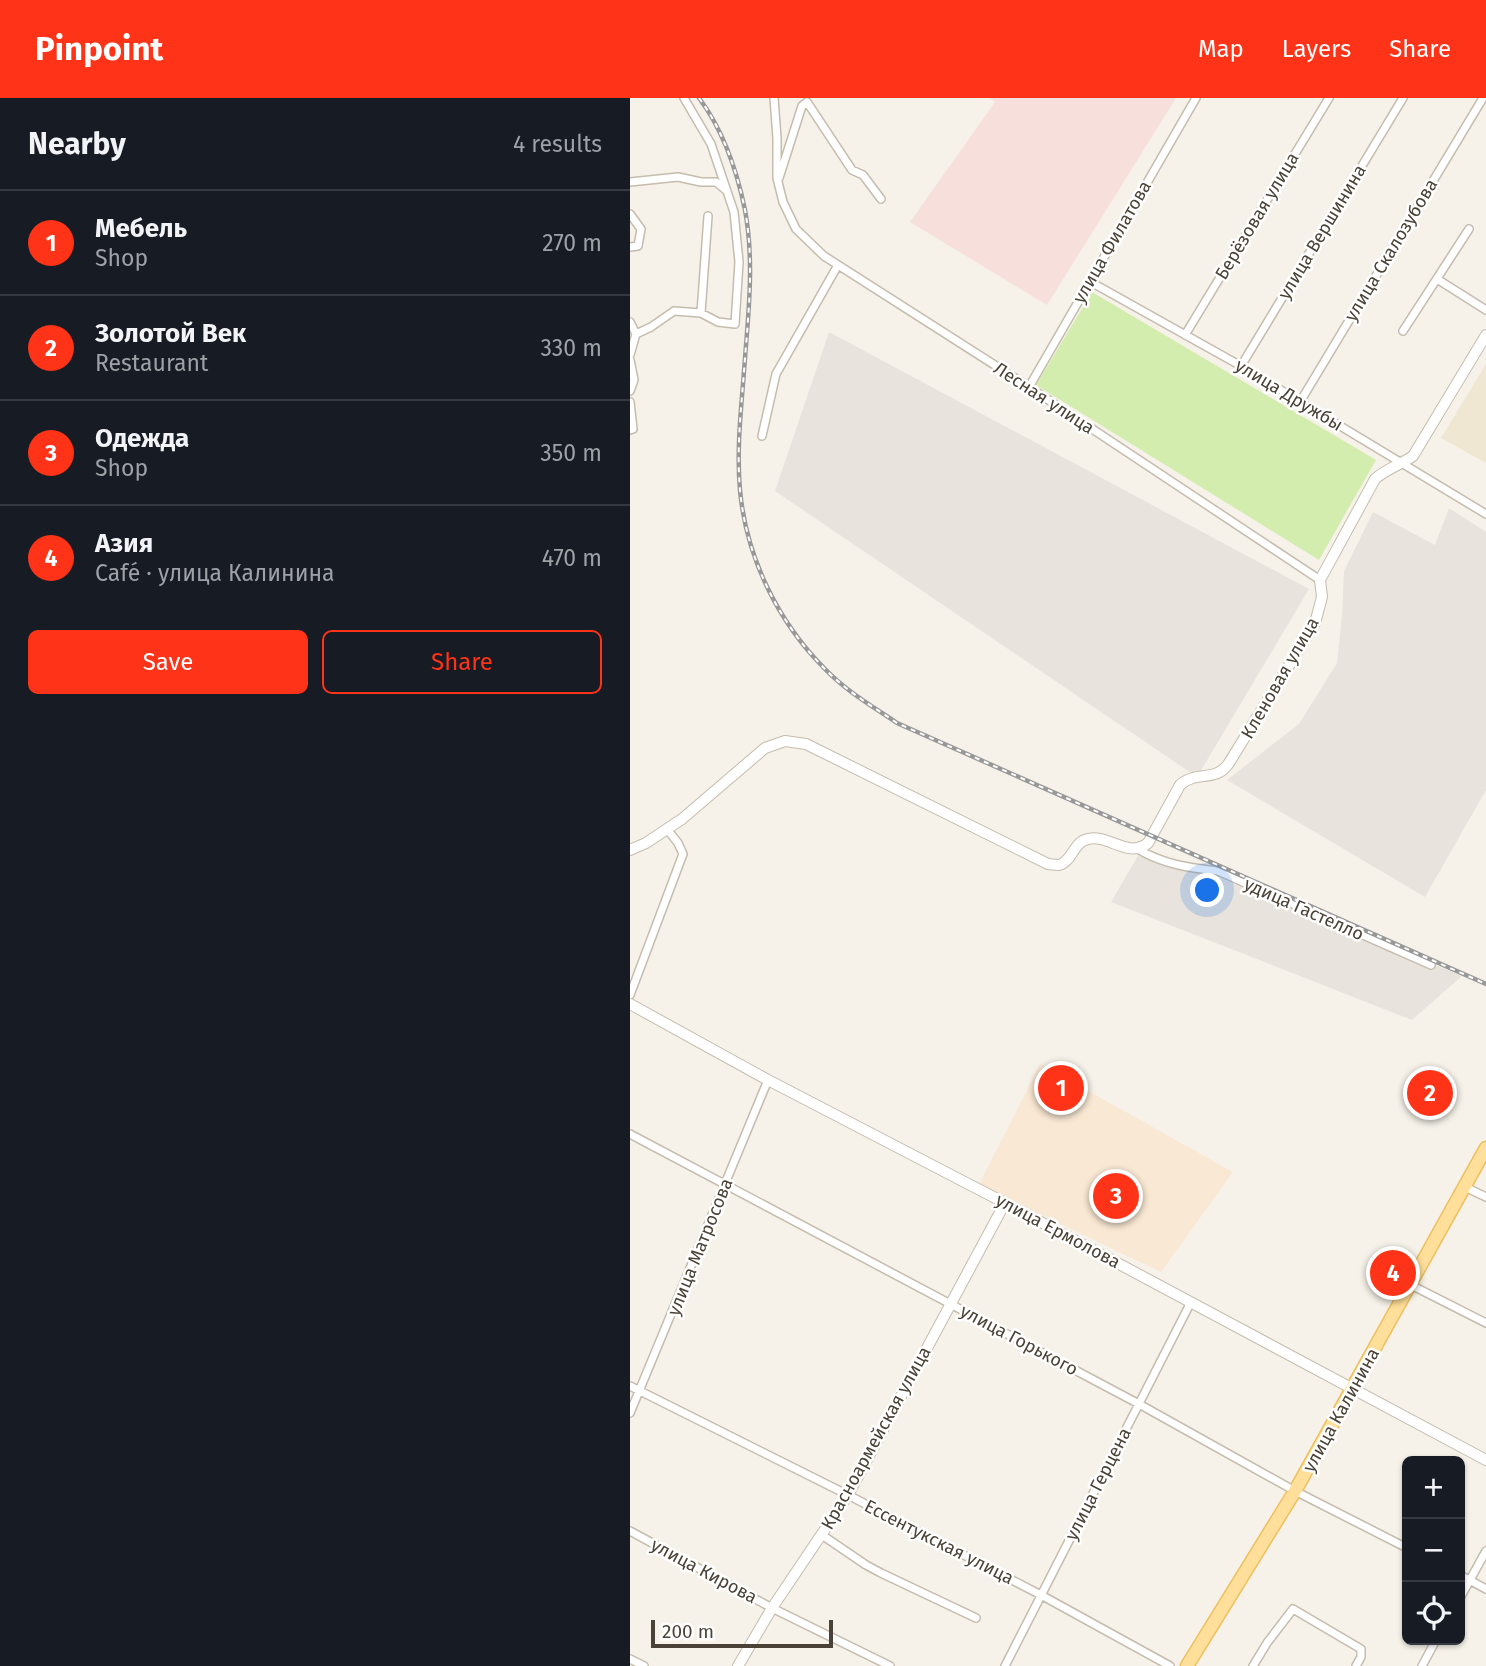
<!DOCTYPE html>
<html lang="en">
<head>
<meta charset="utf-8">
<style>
  :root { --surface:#171b24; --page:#20242c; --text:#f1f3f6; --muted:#9ea1a6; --line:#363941; --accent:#ff3317 }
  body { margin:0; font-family:"Fira Sans",sans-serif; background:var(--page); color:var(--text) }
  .controls { position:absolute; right:21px; bottom:21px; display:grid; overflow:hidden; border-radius:10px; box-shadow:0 2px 5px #0004 }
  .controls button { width:63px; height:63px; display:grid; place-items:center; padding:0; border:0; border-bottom:2px solid var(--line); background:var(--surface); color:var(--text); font:35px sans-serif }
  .scale { position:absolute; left:21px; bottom:18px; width:182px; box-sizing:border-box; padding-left:7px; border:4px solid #4a4236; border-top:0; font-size:19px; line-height:24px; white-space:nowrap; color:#4a4236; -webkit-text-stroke:5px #fff; paint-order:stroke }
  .you { position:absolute; left:578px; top:793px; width:24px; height:24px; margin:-18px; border:5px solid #fff; border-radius:50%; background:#1a73e8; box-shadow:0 0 0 10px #1a73e833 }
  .badge { display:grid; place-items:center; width:46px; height:46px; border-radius:50%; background:var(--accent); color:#fff; font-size:23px; font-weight:700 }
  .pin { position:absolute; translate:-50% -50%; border:4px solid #fff; box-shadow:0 2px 7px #0006 }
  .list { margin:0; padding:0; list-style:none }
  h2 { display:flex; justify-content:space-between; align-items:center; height:91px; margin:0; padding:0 28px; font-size:30px }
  h2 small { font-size:23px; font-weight:400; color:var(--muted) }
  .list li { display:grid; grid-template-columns:46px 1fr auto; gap:21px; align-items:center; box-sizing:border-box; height:105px; padding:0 28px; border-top:2px solid var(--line) }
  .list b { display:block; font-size:26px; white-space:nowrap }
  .list p { margin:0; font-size:23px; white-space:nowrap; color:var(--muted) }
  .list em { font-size:23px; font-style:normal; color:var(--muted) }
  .actions { display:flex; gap:14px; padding:21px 28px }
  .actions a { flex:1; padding:16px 0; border:2px solid var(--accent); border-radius:10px; text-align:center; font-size:24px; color:var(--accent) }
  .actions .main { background:var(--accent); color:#fff }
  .icon { flex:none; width:38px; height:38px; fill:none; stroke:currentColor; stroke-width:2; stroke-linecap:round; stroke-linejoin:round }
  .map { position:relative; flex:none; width:856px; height:1568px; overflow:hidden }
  header { display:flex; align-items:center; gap:42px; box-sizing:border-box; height:98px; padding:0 35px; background:var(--accent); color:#fff }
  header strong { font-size:33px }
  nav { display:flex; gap:38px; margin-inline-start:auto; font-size:24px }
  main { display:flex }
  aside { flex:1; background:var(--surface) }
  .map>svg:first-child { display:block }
  .commercial { fill:#f9e8d3 }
  .industrial { fill:#e8e3dd }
  .education { fill:#f0e7d2 }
  .medical { fill:#f7dfdc }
  .green { fill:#d3edaf }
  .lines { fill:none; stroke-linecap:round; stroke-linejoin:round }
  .minor-casing { stroke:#c5bcad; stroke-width:10 }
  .tertiary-casing { stroke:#c5bcad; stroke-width:12 }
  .primary-casing { stroke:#efbf5e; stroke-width:15 }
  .minor { stroke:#fff; stroke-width:7 }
  .tertiary { stroke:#fff; stroke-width:10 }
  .primary { stroke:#ffdf99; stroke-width:12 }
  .rail-casing { stroke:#989898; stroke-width:4.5 }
  .rail { stroke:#fff; stroke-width:2; stroke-dasharray:5; stroke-linecap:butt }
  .labels { text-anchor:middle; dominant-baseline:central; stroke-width:5; stroke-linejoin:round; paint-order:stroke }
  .street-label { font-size:18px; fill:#4a4236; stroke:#fff }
</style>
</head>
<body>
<header>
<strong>Pinpoint</strong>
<nav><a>Map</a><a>Layers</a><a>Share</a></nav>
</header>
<main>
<aside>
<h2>Nearby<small>4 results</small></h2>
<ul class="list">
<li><span class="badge">1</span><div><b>Мебель</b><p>Shop</p></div><em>270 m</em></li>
<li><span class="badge">2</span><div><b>Золотой Век</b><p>Restaurant</p></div><em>330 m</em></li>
<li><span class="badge">3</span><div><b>Одежда</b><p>Shop</p></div><em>350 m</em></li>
<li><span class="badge">4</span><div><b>Азия</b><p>Café · улица Калинина</p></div><em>470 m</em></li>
</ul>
<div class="actions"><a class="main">Save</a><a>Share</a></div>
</aside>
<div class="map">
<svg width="856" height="1568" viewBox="0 0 856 1568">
  <rect width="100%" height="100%" fill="#f6f2e9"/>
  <path class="commercial" d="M410,966L603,1074L531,1174L349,1087Z"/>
  <path class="industrial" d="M199,234L679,491L567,679L145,393Z
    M819,410L856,434V692L795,799L597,682L669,626L707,565L712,517L714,473L743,414L805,447Z
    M513,749L832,878L782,922L481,804Z"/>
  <path class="education" d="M856,266V365L811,340Z"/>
  <path class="medical" d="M360,0H546L417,207L280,124L365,4Z"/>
  <path class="green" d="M462,194L746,362L689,462L406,287Z"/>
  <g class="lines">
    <g class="minor-casing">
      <path id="minor" d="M144,0L147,40V80L153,104L166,131L194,158L399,289L690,482
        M149,80L172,8L177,4L222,72L233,77L251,101
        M0,84L48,79L71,84H86L97,93
        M0,116L11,131L8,148L0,149
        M807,181L856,212
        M459,183L611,268L856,416
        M71,215L78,118
        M0,224L6,236
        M773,233L839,131
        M6,236L21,229L44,213L71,215L88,224L105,226L109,164L104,114L81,46L54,0
        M555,237L699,0
        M0,257L6,236
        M0,262L4,282L0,293
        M611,268L773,0
        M399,289L566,0
        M0,304L3,331L0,332
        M670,304L853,0
        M132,338L146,276L208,167
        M506,750C532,766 559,770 588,773L801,867
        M0,897L53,756L48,745L37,731
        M0,1036L509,1306L665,1393L777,1450
        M835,1089L856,1099
        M781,1187L856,1225
        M0,1288L218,1397L411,1497L540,1568
        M0,1315L138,982
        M0,1433L142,1510L260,1568
        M192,1437L236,1467L251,1475L346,1520
        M830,1477L856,1491
        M830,1500L856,1453
        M0,1561L14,1568
        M375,1568L561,1204
        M623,1568L637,1545L663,1511L731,1551V1559L726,1568
        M792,1568L806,1542"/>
    </g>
    <g class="tertiary-casing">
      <path id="tertiary" d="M0,752L16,745L52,721L135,650L155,643L176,646L418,766C418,766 428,767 429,767C443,763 443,744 458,741C479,736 498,761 518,745L550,687C566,672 586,685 599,665L685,525L692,499L690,482L745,381C756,371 770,367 783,358L856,237
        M0,906L138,982L375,1105L856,1362
        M108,1568L142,1510L218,1397L375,1105"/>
    </g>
    <g class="primary-casing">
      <path id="primary" d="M557,1568L665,1393L856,1050"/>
    </g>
    <use href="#minor" class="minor"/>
    <use href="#tertiary" class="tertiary"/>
    <use href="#primary" class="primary"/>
    <g class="rail-casing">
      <path id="rail" d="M69,0C93,32 107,73 115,112C124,161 119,210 115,260C112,304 106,349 110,392C116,459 148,524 195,571C216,593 242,608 267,625L856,886"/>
    </g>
    <use href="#rail" class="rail"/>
  </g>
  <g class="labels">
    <g class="street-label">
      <text transform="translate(627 118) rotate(-59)">Берёзовая улица</text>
      <text transform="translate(692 134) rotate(-59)">улица Вершинина</text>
      <text transform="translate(482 144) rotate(-60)">улица Филатова</text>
      <text transform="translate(761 152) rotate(-59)">улица Скалозубова</text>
      <text transform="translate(659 297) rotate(31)">улица Дружбы</text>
      <text transform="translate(414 300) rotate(33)">Лесная улица</text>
      <text transform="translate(650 580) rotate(-60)">Кленовая улица</text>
      <text transform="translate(674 811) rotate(24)">удица Гастелло</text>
      <text transform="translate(428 1133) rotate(28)">улица Ермолова</text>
      <text transform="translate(70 1149) rotate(-68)">улица Матросова</text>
      <text transform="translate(389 1242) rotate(28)">улица Горького</text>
      <text transform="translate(711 1312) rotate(-61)">улица Калинина</text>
      <text transform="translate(246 1340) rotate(-61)">Красноармейская улица</text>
      <text transform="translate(468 1386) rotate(-63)">улица Герцена</text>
      <text transform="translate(309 1444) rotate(27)">Ессентукская улица</text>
      <text transform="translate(74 1473) rotate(28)">улица Кирова</text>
    </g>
  </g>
</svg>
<div class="controls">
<button>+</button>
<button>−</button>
<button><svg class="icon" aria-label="locate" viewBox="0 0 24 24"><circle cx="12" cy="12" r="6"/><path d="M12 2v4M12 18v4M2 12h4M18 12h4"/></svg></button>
</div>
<div class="scale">200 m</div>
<div class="you"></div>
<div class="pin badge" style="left:431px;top:990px">1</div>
<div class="pin badge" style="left:800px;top:995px">2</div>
<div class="pin badge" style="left:486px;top:1098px">3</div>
<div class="pin badge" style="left:763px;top:1175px">4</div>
</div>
</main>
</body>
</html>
